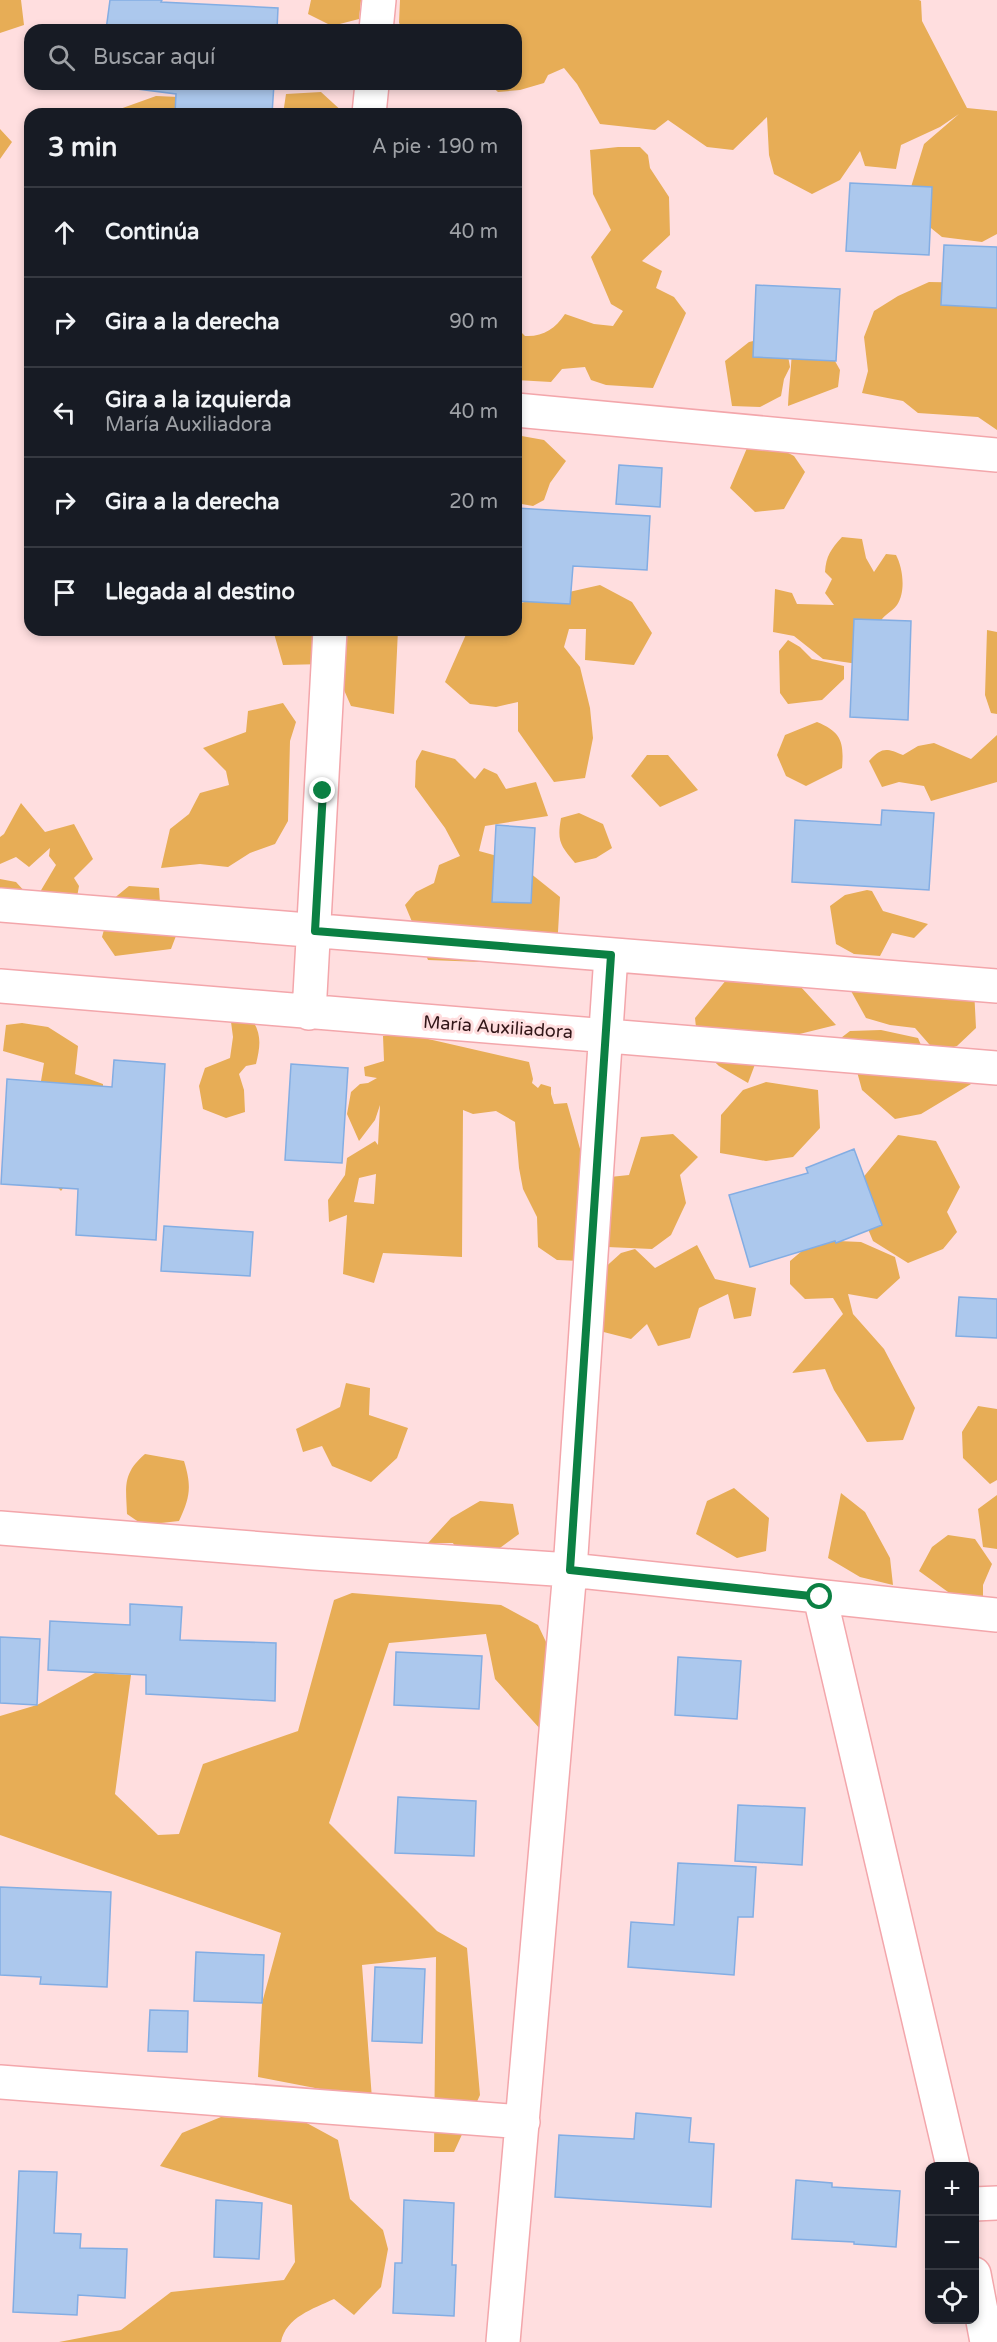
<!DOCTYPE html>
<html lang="es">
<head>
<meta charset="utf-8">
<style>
  :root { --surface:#171b24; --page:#242831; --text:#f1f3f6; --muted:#9ea1a6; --line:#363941 }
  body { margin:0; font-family:"Varela Round",sans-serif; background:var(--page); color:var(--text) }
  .controls { position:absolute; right:18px; bottom:18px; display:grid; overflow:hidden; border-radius:12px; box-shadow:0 3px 9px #0003 }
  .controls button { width:54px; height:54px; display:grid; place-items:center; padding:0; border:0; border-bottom:2px solid var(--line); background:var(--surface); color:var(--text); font:30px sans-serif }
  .stop { position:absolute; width:18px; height:18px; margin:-14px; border:4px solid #0b8043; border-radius:50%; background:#fff }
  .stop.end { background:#0b8043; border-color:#fff; box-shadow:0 2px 6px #0008 }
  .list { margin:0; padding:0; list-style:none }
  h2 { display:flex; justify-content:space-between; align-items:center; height:78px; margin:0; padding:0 24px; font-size:26px }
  h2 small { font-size:20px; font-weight:400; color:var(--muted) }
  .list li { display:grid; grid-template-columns:39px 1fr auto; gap:18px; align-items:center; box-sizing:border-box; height:90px; padding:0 24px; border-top:2px solid var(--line) }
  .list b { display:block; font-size:22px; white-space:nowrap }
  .list p { margin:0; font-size:20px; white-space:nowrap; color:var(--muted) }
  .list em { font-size:20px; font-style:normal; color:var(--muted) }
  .icon { flex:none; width:33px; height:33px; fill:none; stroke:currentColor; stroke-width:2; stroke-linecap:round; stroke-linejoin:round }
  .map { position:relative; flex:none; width:997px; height:2342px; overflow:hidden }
  .search { position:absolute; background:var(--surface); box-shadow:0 3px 9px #0003; left:24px; top:24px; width:498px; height:66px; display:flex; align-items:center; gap:15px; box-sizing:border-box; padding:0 21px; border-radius:18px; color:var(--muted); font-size:22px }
  .panel { position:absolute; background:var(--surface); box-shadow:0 3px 9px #0003; left:24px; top:108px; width:498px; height:528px; border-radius:18px }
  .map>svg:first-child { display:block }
  .green { fill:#e7ad56; fill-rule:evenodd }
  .building { fill:#acc8ed; stroke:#83ade3; stroke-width:1.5 }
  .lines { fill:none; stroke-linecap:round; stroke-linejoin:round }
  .street-casing { stroke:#f3a6ab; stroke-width:36 }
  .street { stroke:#fff; stroke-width:33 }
  .route { stroke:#0b8043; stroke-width:8 }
  .labels { text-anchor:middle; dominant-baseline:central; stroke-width:6; stroke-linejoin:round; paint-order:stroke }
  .street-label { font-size:18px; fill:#321618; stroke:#ffdedf }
</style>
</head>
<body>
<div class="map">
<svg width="997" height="2342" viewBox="0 0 997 2342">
  <rect width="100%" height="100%" fill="#ffdedf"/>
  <path class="green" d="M0,0H21L24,25L0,33Z
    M311,0H361L359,19L332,26L308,14Z
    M400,0H919L921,1L922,21L967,108L997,111V234L982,242L942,237L905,207L924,144L959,114L940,127L901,145L896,169L865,166L860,151L840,180L812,194L774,174L769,155L767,117L733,150L707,147L668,120L655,130L600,124L577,84L564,68L548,75L544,83L520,90L498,92L489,84H516V30H405L399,23Z
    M321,92L345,114H283L286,94Z
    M156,96L226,99L238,114H106Z
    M0,129L12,142L0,159Z
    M618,147H640L648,155L650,168L669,197L670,235L642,261L662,271L656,288L674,297L686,313L653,388L606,385L591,380L585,367L562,369L551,382L516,380V327L525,336C543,337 555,329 565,314L594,324L613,326L623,311L611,304L591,257L611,230L593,194L590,150Z
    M929,282L985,283L997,295V430L978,417L918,413L903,401L862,393L868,371L864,337L874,311L898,296Z
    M784,334L790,367L784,379L781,396L760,407L732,406L725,361L749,342Z
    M821,336L840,370L838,387L788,406C789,384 792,364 792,342Z
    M516,435L544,440L566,461L550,483L544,500L533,506L516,503Z
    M771,444L794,456L805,472L784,509L755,512L730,488L747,448Z
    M842,537L862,539L866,558L874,572L886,554L896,555C903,568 906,592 897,605C891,613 883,614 879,625C874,637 874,654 872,666L823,659L794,636L773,632L775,589L792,593L797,604L834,605L825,593L832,579L825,572C826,556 831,549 842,537Z
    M600,585L632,602L652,633L634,665L585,660L586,629H569L564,647L580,667L590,708L593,738L585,778L554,782L518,731V702L496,707L470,704L445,682L468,630H516V604Z
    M273,630H314L324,664L283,665Z
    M324,630H398L394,714L351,706L326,649Z
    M987,630L997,632V714L991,713L985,695Z
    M788,640L800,647L812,659L844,666V679L822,700L788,704L780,693L779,651Z
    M283,703L296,722L290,741L288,821L275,844L250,853L228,867L200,864L161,868L170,829L189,814L200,793L229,785L226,771L203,748L246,732L248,711Z
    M817,722C842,732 844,743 842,768L806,786L786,776L777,755L785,735Z
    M997,735V782L931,801L924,786L899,782L882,787L869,761C882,747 886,748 903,755L918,746L934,743L971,759Z
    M422,750L455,759L475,779L484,768L497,774L506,789L536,782L548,816L485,826L479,851L515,861L560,897L557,949L502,960L490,927L482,962L428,960L405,905L416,892L434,883L439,865L460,856L445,828L415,787L416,761Z
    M647,755H668L698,790L660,807L631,776Z
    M21,803L45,832L74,824L93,859L74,878L79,886L77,897L40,892L56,865L49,856L50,848L29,867L16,857L0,864V837L4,834Z
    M579,813L603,824L612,848L596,858L575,863C560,845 557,841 561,818Z
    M0,879L16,882L27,894L0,920Z
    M129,886L159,888L161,917L179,928L171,949L115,956L102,937L112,900Z
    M867,890L872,891L883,911L928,924L914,938L892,933L880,956L854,954L836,944L830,906L845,895Z
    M863,977L974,989L976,1028L957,1046L936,1052L915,1028L890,1025L866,1018L851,991Z
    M727,979L800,986L836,1025L763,1043L748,1083L719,1066L698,1046L695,1018Z
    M253,1021C262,1035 260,1048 256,1064L246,1066L239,1074L244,1090L245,1112L226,1118L203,1109L199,1086L205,1068L230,1058L233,1037L231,1022Z
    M22,1023L48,1027L78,1046L75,1074L103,1084V1120L80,1165L61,1191L32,1160L37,1105L44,1063L3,1051L6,1025Z
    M881,1030L918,1038L924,1052L956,1063L971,1084L921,1114L895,1119L862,1090L856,1068L837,1041L850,1031Z
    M402,1033L529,1062L533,1079L532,1083L538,1088L541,1084L551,1087V1094L554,1104L567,1103L592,1191L610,1177L629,1175L641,1137L673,1134L698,1157L680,1175L686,1203L671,1235L652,1249L585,1246L580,1261L557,1260L538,1247L537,1217L523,1189L519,1168L515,1122L496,1111L473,1114L463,1110L462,1257L383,1253L374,1283L343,1274L347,1215L329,1222L328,1200L345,1175L347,1158L375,1141L378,1145L380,1105L375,1120L359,1141L347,1114L351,1092L360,1084L368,1083L377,1078L365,1076L364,1067L384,1061L383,1036ZM376,1174L374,1204L354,1202L359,1178Z
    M766,1082L818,1090L820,1128L793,1157L766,1161L720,1153L721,1115L743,1090Z
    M898,1135L936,1141L960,1187L947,1212L957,1232L943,1249L908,1263L873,1241L852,1191Z
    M815,1240L861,1242L895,1257L900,1278L877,1299L848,1294L853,1314L884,1349L915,1408L903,1440L867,1442L834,1390L825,1369L792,1373L843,1314L833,1298L805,1299L790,1284V1261Z
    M697,1245L715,1279L756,1288L751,1316L734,1319L728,1294L699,1308L690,1338L658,1346L647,1324L631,1339L584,1327L580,1290L621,1253L635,1249L655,1268Z
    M346,1383L370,1388L369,1415L408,1428L397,1458L371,1482L332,1466L322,1446L303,1452L296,1429L340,1407Z
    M978,1406L997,1409V1480L990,1484L963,1458L962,1432Z
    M145,1454L184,1461C192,1487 190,1497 179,1521L143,1525L127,1514C126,1486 122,1474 145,1454Z
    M734,1488L769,1518L766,1551L737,1558L696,1534L707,1501Z
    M841,1493L865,1512L890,1558L893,1585L860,1577L828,1558Z
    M997,1495V1549L983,1547L978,1509Z
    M480,1501L513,1504L519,1534L485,1559L461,1558L453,1543H428L451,1518Z
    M948,1535L975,1539L992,1564L983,1585V1597L966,1605L919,1571L932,1547Z
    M352,1593L501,1605L538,1625L564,1680L542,1731L495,1679L486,1634L389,1643L329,1823L437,1931L467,1948L480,2095L454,2152H434L436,1957L362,1965L372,2099L258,2077L262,2003L281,1933L0,1835V1716L37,1705L95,1673L131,1675L115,1794L158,1835L179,1834L203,1764L298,1731L334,1600Z
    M221,2117L303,2121L338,2140L350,2199L383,2230L388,2249L381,2287L354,2315L334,2299C313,2309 286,2317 281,2342H59L121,2330L171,2292L284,2280L295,2262L292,2205L160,2166L182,2133Z"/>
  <path class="building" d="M110,0H162L161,2L278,8L277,30H106Z
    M98,84H274L272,114H175L176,94Z
    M850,183L932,187L929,255L846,251Z
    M944,245L997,247V308L941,305Z
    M756,285L840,289L836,361L753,357Z
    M619,465L662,468L660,507L616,504Z
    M516,508L650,516L647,570L573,566L570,604L516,601Z
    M854,619L911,621L908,720L850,717Z
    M882,810L934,813L929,890L792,882L795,820L881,825Z
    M496,825L535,828L531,903L492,902Z
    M114,1060L165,1064L156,1240L76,1235L78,1189L1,1184L7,1079L112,1087Z
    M291,1064L348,1068L342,1163L285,1160Z
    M854,1149L882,1225L836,1243L835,1241L750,1267L729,1195L808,1173L806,1168Z
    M164,1226L253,1232L250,1276L161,1271Z
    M959,1297L997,1299V1338L956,1336Z
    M130,1604L182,1607L180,1640L276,1643L275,1701L146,1694V1675L48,1670L50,1621L130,1625Z
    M0,1637L40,1639L37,1705L0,1703Z
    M396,1652L482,1656L479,1709L394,1705Z
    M678,1657L741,1661L737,1719L675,1715Z
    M398,1797L476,1801L474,1856L395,1853Z
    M738,1805L805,1808L802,1865L735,1861Z
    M678,1863L756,1867L753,1917H738L734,1975L628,1967L631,1922L674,1925Z
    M0,1887L111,1892L107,1987L40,1984L41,1977L0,1975Z
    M196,1952L264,1955L262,2003L194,2001Z
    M375,1967L425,1969L422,2043L372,2041Z
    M150,2010L188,2011L187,2052L148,2051Z
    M636,2113L691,2118L689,2142L714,2144L711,2207L555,2197L559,2135L634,2139Z
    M19,2171L57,2172L54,2233L81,2234L80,2248L127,2249L125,2298L78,2295L77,2315L13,2312Z
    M796,2180L832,2183V2187L900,2191L896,2247L854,2244V2242L792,2239Z
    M216,2200L262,2203L259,2259L214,2257Z
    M404,2200L454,2203L452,2265H456L454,2316L393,2313L395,2263H402Z"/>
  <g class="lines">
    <g class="street-casing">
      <path id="street" d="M376,30L379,0
        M369,114L372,84
        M516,410L997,455
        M0,905L997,986
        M0,986L997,1068
        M309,1013L330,630
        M0,1528L314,1553L570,1570L997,1615
        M820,1597L953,2166
        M0,2082L523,2122
        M974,2204L997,2203
        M974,2274L987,2342
        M503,2342L570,1570L611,955"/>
    </g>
    <use href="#street" class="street"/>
  </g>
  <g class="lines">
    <path class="route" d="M323,791L315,931L611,955L570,1570L820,1597"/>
  </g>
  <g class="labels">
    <g class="street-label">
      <text transform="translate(498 1027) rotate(4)">María Auxiliadora</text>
    </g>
  </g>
</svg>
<div class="controls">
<button>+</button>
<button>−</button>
<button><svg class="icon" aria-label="locate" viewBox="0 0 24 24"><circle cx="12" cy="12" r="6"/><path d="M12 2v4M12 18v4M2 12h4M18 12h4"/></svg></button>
</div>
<div class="stop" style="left:820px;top:1597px"></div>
<div class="stop end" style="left:323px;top:791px"></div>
<div class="search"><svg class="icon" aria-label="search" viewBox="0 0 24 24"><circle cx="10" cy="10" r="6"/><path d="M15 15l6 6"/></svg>Buscar aquí</div>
<section class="panel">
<h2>3 min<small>A pie · 190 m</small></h2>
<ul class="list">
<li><svg class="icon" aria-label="ahead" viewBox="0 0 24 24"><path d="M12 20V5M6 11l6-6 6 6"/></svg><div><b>Continúa</b></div><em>40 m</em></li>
<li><svg class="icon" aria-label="right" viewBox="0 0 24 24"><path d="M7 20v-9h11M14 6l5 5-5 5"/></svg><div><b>Gira a la derecha</b></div><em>90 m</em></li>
<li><svg class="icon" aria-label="left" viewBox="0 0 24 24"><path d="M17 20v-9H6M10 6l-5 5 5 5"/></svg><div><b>Gira a la izquierda</b><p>María Auxiliadora</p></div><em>40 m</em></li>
<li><svg class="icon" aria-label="right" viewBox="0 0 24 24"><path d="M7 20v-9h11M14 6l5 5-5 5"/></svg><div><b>Gira a la derecha</b></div><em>20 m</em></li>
<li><svg class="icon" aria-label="arrive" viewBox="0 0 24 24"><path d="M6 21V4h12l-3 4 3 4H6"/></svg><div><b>Llegada al destino</b></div></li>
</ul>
</section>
</div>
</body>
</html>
